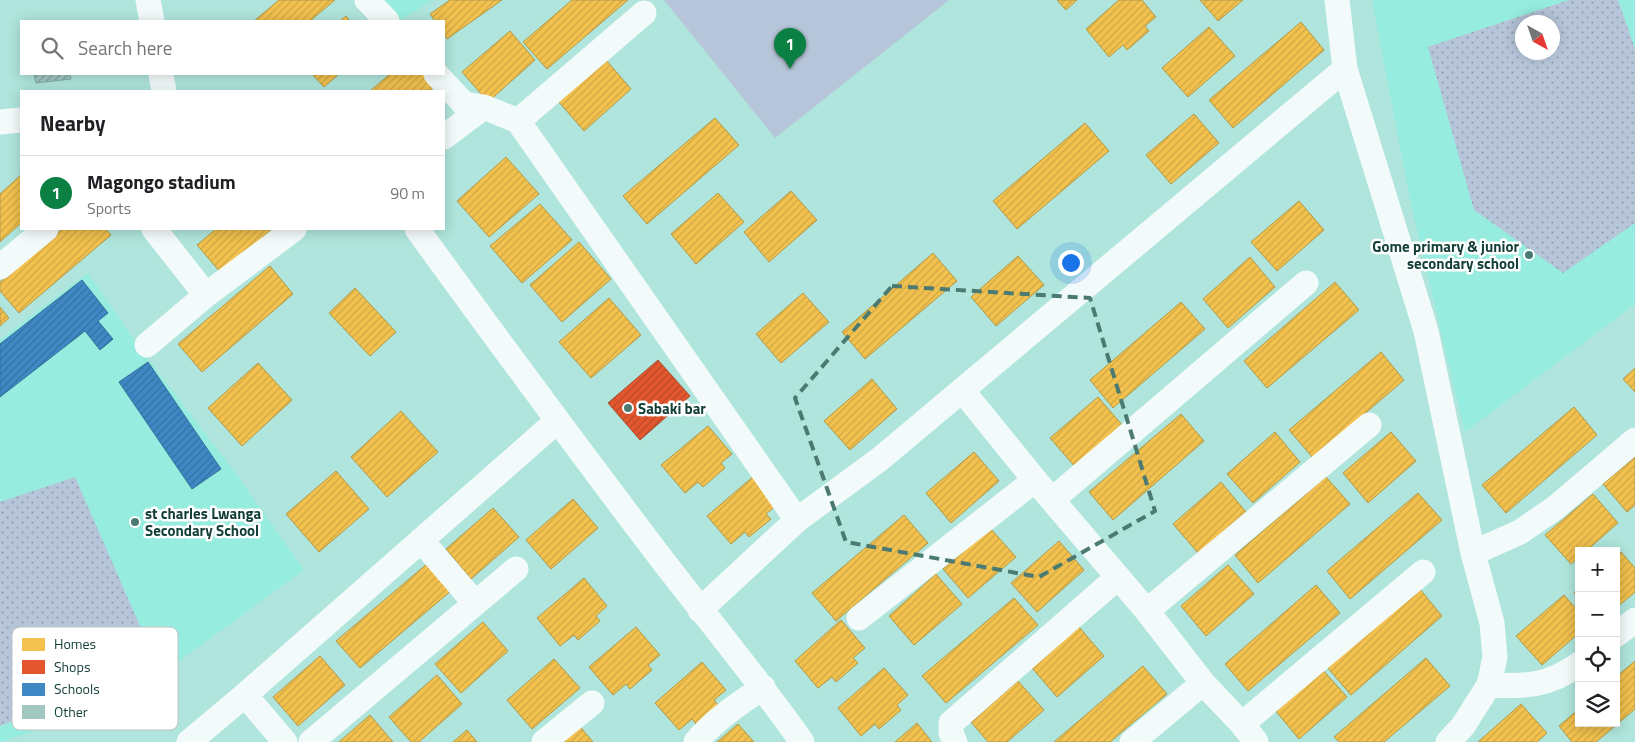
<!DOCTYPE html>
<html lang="en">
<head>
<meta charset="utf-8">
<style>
  :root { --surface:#fff; --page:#f2f2f2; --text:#202124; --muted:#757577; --line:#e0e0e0; --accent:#0b8043 }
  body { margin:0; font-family:"Titillium Web",sans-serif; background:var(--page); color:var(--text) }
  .controls { position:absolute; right:15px; bottom:15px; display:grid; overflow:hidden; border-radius:0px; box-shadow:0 2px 12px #0003 }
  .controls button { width:45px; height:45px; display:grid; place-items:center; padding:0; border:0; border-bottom:1px solid var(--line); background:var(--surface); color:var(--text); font:25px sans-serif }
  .compass { position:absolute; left:1515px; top:15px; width:45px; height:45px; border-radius:50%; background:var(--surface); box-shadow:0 2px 12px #0003; rotate:140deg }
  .you { position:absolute; left:1070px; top:262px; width:18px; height:18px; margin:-12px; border:4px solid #fff; border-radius:50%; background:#1a73e8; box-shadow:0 0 0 8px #1a73e833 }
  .badge { display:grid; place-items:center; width:32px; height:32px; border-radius:50%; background:var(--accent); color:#fff; font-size:16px; font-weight:700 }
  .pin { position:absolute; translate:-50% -41px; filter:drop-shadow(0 1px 2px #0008) }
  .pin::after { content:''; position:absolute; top:26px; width:18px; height:15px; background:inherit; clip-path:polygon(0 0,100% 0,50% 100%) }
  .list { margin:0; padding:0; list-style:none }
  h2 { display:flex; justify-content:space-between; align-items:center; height:65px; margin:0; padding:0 20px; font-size:21px }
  h2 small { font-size:16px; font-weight:400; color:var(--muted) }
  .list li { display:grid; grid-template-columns:32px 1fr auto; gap:15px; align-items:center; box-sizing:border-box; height:75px; padding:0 20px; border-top:1px solid var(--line) }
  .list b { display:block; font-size:19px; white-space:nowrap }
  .list p { margin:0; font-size:16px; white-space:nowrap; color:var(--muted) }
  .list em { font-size:16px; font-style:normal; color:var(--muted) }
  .icon { flex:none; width:28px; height:28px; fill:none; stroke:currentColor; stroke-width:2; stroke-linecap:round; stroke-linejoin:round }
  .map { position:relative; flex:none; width:1635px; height:742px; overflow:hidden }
  .search { position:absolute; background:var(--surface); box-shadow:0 2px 12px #0003; left:20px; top:20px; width:425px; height:55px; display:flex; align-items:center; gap:12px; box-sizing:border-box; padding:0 18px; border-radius:0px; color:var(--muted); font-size:19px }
  .panel { position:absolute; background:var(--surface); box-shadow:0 2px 12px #0003; left:20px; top:90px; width:425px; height:140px; border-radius:0px }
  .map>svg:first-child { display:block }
  .built { fill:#96ecde; fill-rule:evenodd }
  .grass { fill:url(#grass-dots); fill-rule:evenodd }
  .park { fill:#b6c5d9 }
  .homes { fill:url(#homes-hatch); stroke:#b09a48 }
  .shops { fill:url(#shops-hatch); stroke:#a65031 }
  .schools { fill:url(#schools-hatch); stroke:#32729b }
  .building { fill:url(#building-hatch); stroke:#81ada7 }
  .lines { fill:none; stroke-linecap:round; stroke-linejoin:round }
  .minor { stroke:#f3fbfa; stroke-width:25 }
  .marked { fill:none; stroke:#4b7a72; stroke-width:4; stroke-dasharray:10 6; stroke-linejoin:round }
  .poi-dot { fill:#4b7a72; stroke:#fff; stroke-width:2 }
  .labels { text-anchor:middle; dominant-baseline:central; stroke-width:5; stroke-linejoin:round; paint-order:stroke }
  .poi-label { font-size:15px; font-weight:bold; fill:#154039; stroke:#fff; text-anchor:start }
  .key { fill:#fff; stroke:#b9c6c4; stroke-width:1 }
  .key-label { font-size:14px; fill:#154039 }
</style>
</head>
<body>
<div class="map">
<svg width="1635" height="742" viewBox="0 0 1635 742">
  <defs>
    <pattern id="grass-dots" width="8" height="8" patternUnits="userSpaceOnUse" patternTransform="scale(1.25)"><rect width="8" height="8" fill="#b6c5d9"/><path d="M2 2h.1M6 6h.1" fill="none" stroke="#93a1b1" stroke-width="1.8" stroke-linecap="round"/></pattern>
    <pattern id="homes-hatch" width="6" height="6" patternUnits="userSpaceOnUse" patternTransform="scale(1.25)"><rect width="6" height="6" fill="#f2c14e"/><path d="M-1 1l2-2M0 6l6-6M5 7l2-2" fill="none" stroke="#cfa745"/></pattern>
    <pattern id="shops-hatch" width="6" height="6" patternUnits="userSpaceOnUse" patternTransform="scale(1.25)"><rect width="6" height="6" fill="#e4572e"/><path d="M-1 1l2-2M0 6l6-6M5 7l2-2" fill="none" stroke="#b84928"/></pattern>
    <pattern id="schools-hatch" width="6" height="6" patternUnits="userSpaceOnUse" patternTransform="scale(1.25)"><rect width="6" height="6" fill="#3f88c5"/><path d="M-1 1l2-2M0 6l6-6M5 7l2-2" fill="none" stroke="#3471a1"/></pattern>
    <pattern id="building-hatch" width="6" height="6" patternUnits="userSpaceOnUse" patternTransform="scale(1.25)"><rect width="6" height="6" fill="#a1c9c2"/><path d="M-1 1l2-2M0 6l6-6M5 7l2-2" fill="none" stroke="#82a59f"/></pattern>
  </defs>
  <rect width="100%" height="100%" fill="#afe5dc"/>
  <path class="built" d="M382,0H432L400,21H398Z
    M1372,0H1635V304L1465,432L1411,205ZM1522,22H1552V52H1522Z
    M88,273L144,354L237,475L304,570L120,704L0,742V340Z"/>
  <path class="grass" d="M1569,0H1618L1635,49V223L1563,273L1474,210L1428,47ZM1522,22H1552V52H1522Z
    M75,477L158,667L0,726V502Z"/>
  <path class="park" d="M664,0H949L775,138Z"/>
  <path class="homes" d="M279,0H335L310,21H254Z
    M450,0H502L447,39L444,34V21H435L430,14Z
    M572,0H628L547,69L523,42Z
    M1057,0H1077L1066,10Z
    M1119,0H1142L1156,17L1145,26L1149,31L1127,50L1123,45L1109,57L1086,29Z
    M1200,0H1243L1218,21Z
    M346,16L350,21H340Z
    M1301,22L1324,50L1233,128L1209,100Z
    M1209,27L1235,56L1188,97L1162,68Z
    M510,31L535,60L488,102L462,72Z
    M606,60L631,89L584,131L558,101Z
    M312,74H339L324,87Z
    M390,74H424L435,87L429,91H370Z
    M1194,114L1219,143L1171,184L1146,155Z
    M715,118L739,145L647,224L623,196Z
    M1085,123L1109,151L1017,229L993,201Z
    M506,157L539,194L489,237L457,201Z
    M21,175V223L0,242V194Z
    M791,191L817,220L769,262L744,232Z
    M718,193L744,222L696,264L671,234Z
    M1299,201L1324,230L1277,271L1251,242Z
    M540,204L572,240L522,283L490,246Z
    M62,229H106L111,235L19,313L0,291V282Z
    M216,229H272L221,273L197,245Z
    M579,242L611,279L562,322L530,285Z
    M933,253L957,281L865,359L842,332Z
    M1018,256L1044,285L996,326L971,297Z
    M1250,257L1275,287L1228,328L1203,299Z
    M270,266L293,294L202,372L178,344Z
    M1335,282L1359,310L1267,388L1244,361Z
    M355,288L396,332L370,356L329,313Z
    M803,293L829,322L781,363L756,334Z
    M609,298L641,335L591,378L559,342Z
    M1181,302L1205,329L1113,408L1090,380Z
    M0,307L9,318L0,326Z
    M1381,352L1404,380L1313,458L1289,430Z
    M258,363L292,400L242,446L208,408Z
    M1635,368V392L1623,379Z
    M872,379L897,409L850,450L824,421Z
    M1098,397L1123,426L1076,468L1050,438Z
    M1574,407L1597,435L1506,513L1482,485Z
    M401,411L438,452L387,497L351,457Z
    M1181,414L1204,441L1113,520L1089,492Z
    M708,426L732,454L721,463L725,468L703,487L698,482L685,493L661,465Z
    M1275,432L1300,462L1253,503L1227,474Z
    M1391,432L1416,461L1368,503L1343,473Z
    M974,452L999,481L951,523L926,493Z
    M1635,457V505L1627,512L1603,484Z
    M336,471L369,509L319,552L286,514Z
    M754,476L778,504L766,514L771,519L749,537L745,532L731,544L707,516Z
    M1326,477L1350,504L1258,583L1235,555Z
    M1221,482L1246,512L1198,553L1173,524Z
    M1418,493L1442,520L1350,599L1327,571Z
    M1593,494L1618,523L1586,551H1579V557L1571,564L1545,535Z
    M573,499L598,528L551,569L526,540Z
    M493,508L519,537L471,579L446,549Z
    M904,515L928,543L836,621L812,593Z
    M990,528L1016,557L968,598L943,569Z
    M1059,541L1084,570L1037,612L1011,583Z
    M1621,552L1635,568V592L1616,608V557Z
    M428,563L452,590L360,668L336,641Z
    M1228,565L1254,594L1206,636L1181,606Z
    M936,574L962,604L914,645L889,616Z
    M584,578L607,606L596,616L600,621L578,640L574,635L560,646L537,618Z
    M1316,585L1340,613L1248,691L1225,664Z
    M1419,588L1442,616L1351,695L1327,667Z
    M1579,589V599L1574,593Z
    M1564,595L1579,612V633L1542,665L1516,636Z
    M1014,598L1038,625L946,703L922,676Z
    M841,620L865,648L853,658L858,663L836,682L832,677L818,688L795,661Z
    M483,622L508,651L461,693L435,664Z
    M636,627L660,655L648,665L652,670L630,689L626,684L613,695L589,667Z
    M1079,627L1104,656L1057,697L1032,668Z
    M320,656L345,685L298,726L273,697Z
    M1426,658L1450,686L1384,742H1339L1334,737Z
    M554,659L580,688L532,729L507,700Z
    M1635,661V709L1596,742H1572L1559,726L1579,709V723H1616V677Z
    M702,662L726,690L714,700L718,705L696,724L692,719L679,730L655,703Z
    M1143,666L1167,694L1110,742H1054Z
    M884,668L908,695L897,705L901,710L879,729L875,724L861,736L838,708Z
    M1321,668L1347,697L1299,739L1274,709Z
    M437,675L462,704L419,742H411L389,717Z
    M1018,681L1044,710L1007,742H988L971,722Z
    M1521,704L1547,733L1537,742H1478Z
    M370,715L393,742H339Z
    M577,723L593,742H555Z
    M917,723L932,742H895Z
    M738,724L754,742H717Z
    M467,730L477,742H453Z"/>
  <path class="shops" d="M658,360L690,396L640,440L608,403Z"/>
  <path class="schools" d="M82,280L108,313L98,321L113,339L100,350L85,331L0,397V344Z
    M148,362L221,469L192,489L119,382Z"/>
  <path class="building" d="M34,74H70L71,79L36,83Z"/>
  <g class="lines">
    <path class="minor" d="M148,0L152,21
      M367,0L387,21
      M1337,0L1345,69L1426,331L1473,553L1492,623L1495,657L1489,685L1463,726L1448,742
      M161,74L164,91
      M436,74L464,104L484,107
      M518,121L797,520
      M0,122L21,120
      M444,137L484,107L518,121L644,13
      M154,229L206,295
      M417,229C496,338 576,446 657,553C706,617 756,677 802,742
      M0,267L46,229
      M147,345L206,295L294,229
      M962,390L1035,480L1147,611L1203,683L1242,724L1256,742
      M1052,500L1306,283
      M421,540L475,603
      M1473,553L1520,532L1555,508L1635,440
      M700,610L797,520L880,459L1345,69
      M1147,611L1369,425
      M859,618L1035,480
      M1616,635L1635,620
      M1489,685C1525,687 1549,686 1579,664
      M245,695L285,742
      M1242,724L1423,572
      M189,742L245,695L557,421
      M311,742L516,569
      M544,742L592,703
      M696,742C715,719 739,704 763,687
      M955,742L951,733V723L1117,578
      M1132,742L1203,683"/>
  </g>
  <path class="marked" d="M892,286L1090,298L1155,511L1039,577L846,542L795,398Z"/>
  <g class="poi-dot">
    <circle cx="1529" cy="255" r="5"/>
    <circle cx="628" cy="408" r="5"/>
    <circle cx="135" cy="522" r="5"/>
  </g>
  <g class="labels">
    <g class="poi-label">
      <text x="1519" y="246" text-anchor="end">Gome primary &amp; junior<tspan x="1519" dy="17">secondary school</tspan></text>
      <text x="638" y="408">Sabaki bar</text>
      <text x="145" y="513">st charles Lwanga<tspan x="145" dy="17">Secondary School</tspan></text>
    </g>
  </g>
  <rect x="12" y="627" width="166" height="103" rx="8" class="key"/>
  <rect x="22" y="638" width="23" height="13" fill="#f2c14e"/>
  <rect x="22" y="660" width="23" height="14" fill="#e4572e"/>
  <rect x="22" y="683" width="23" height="13" fill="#3f88c5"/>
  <rect x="22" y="705" width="23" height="14" fill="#a1c9c2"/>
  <g class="key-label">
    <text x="54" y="649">Homes</text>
    <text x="54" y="672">Shops</text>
    <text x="54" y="694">Schools</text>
    <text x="54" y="717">Other</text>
  </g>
</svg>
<div class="controls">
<button>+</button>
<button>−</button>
<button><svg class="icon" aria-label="locate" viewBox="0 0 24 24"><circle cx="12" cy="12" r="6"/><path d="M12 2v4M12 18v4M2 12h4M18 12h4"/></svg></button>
<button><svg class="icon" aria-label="layers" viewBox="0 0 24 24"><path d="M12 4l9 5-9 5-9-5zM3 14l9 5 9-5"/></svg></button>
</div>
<svg class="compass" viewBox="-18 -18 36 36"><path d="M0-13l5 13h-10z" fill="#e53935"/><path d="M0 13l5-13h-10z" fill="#757577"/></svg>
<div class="you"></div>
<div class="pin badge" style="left:790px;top:69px">1</div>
<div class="search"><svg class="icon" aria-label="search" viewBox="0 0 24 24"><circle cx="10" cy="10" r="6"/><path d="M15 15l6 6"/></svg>Search here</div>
<section class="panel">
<h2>Nearby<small></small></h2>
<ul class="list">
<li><span class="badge">1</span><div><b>Magongo stadium</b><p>Sports</p></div><em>90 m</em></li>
</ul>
</section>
</div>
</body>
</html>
